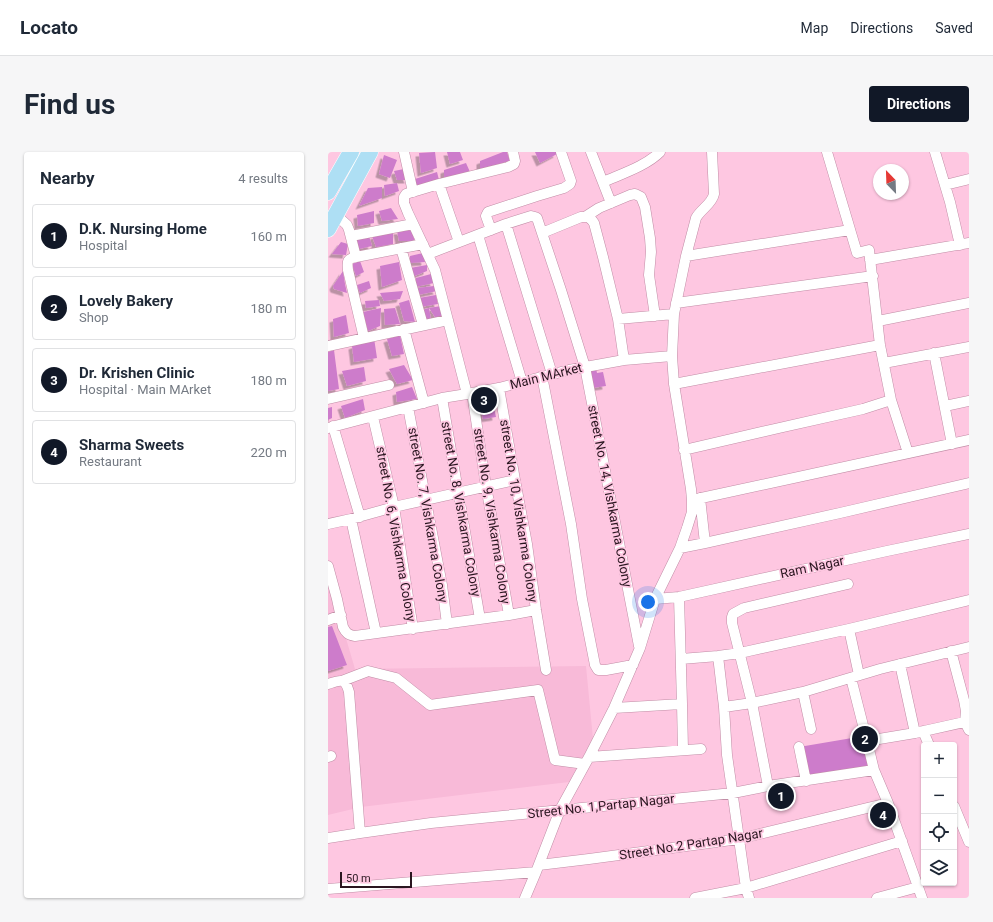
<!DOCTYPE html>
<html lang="en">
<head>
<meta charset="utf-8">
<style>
  :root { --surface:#fff; --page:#f6f6f7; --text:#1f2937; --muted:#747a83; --line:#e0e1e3; --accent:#111827 }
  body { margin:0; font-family:Roboto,sans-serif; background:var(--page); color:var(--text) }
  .controls { position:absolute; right:12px; bottom:12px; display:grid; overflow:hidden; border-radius:4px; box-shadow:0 1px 3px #0004 }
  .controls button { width:36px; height:36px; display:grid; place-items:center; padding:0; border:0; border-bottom:1px solid var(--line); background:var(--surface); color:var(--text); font:20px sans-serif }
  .compass { position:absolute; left:545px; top:12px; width:36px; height:36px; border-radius:50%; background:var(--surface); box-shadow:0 1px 3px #0004; rotate:337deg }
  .scale { position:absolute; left:12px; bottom:10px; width:72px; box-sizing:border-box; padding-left:4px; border:2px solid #2a1620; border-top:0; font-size:11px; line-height:14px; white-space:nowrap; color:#2a1620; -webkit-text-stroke:3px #fec7e1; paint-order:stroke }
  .you { position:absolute; left:320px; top:450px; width:14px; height:14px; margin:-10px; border:3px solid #fff; border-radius:50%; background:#1a73e8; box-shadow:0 0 0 6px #1a73e833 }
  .badge { display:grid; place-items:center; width:26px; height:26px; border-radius:50%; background:var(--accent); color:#fff; font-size:13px; font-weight:700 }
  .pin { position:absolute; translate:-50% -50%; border:2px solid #fff; box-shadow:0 1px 4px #0006 }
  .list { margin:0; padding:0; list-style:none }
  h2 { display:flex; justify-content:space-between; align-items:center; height:52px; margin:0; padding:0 16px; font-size:17px }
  h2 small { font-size:13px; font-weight:400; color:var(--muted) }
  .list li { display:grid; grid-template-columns:26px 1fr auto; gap:12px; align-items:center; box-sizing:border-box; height:64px; margin:0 8px 8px; padding:0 8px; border:1px solid var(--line); border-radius:4px }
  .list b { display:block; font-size:15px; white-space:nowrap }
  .list p { margin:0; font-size:13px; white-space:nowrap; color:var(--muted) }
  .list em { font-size:13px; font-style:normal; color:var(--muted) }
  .icon { flex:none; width:22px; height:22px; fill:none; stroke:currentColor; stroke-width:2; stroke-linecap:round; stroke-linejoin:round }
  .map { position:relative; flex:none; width:641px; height:746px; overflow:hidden; border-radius:4px }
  header { display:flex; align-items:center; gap:24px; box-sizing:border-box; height:56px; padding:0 20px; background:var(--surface); border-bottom:1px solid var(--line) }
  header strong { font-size:19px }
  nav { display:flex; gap:22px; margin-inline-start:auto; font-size:14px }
  .intro { display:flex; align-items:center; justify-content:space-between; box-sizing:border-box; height:96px; padding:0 24px }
  h1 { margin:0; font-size:28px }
  .button { padding:10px 18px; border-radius:4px; background:var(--accent); color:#fff; font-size:14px; font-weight:700 }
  main { display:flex; gap:24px; padding:0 24px }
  aside { flex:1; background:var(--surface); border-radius:4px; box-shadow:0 1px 3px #0004 }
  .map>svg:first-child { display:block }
  .built { fill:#f8bad8 }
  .building { fill:#cd7ccb; filter:url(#shadow) }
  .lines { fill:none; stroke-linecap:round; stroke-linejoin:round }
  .street-casing { stroke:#c18da6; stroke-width:11 }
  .primary-casing { stroke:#fff; stroke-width:17 }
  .street { stroke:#fff; stroke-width:10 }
  .primary { stroke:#aedff4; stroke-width:16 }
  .labels { text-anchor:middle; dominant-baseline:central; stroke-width:3.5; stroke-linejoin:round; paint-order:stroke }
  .street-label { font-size:13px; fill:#2a1620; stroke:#fec7e1 }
</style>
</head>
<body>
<header>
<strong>Locato</strong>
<nav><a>Map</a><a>Directions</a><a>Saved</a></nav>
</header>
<div class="intro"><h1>Find us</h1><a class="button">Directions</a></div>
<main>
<aside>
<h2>Nearby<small>4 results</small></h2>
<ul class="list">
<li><span class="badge">1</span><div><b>D.K. Nursing Home</b><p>Hospital</p></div><em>160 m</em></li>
<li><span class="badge">2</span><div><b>Lovely Bakery</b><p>Shop</p></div><em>180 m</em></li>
<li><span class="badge">3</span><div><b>Dr. Krishen Clinic</b><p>Hospital · Main MArket</p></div><em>180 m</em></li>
<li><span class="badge">4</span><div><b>Sharma Sweets</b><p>Restaurant</p></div><em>220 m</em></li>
</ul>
</aside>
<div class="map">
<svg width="641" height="746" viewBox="0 0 641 746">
  <defs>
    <filter id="shadow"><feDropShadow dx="-3.5" dy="3.5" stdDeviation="0" flood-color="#0004"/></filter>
  </defs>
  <rect width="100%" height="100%" fill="#fec7e1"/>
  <path class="built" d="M0,425L27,517L258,514L265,587L241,630L33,655L0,663Z"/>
  <path class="building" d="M107,0L109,16L93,21L91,1Z
    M119,0H132L135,8L122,12Z
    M175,0H179L182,9L152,17V9Z
    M207,0H228L229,2L212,11Z
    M56,3L69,8L62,26L51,22Z
    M138,11L142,20L116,26V18Z
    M76,17L80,28H69L66,19Z
    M109,20L111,28L86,34L87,27Z
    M69,31L71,39L57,44L56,33Z
    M54,35V46L31,54L40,36Z
    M63,56L70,67L54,69L51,59Z
    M46,59V71L30,74L29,63Z
    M83,78L87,89H71L69,79Z
    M65,80V92L48,95L44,84Z
    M41,84L44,94L31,97L28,86Z
    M13,90L20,92L18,103L4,102Z
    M95,101L97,110L82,111V104Z
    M32,109L36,120L28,124L24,112Z
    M71,110L74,128L54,135L52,114Z
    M99,113V119L84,125L82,116Z
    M15,119L17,132L19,141L6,137L5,134Z
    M103,122L106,131L87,135L88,126Z
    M41,129L43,136L32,141L29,133Z
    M106,134L109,139L90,143L89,136Z
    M75,139L72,147L56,149L52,141Z
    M108,143L110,152L92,155L91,146Z
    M51,148L52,154L38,156L37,149Z
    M81,148L87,170L76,169L71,151Z
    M113,154L115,165H107L101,156Z
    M53,156L52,174L40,179L35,160Z
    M67,156L72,172L57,173L56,157Z
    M101,156L103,168H97L94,158Z
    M18,163L21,181L6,185L5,167Z
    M72,183L76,202L64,204L59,187Z
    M46,186L49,206L26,210L24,194Z
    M6,198L11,237L0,239V200Z
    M76,213L85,228L69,232L61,217Z
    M36,215L38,229L19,234L14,219Z
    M268,216L269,221L275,220L278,234L264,236L261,217Z
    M84,235L89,247L69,250L68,240Z
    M163,242L168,265L155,267L150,245Z
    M35,247L37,258L17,266L13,254Z
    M4,255V266L0,268V256Z
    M4,474L19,513L0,519V475Z
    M530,585H536L546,618L480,626L471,595Z
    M447,634H453V641L461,640L462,648L449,649Z"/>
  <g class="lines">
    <g class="street-casing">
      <path id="street" d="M76,0L85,40
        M263,0L283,51
        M499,0L529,101L541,98L552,193L563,248L580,301
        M607,0L622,50L632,93
        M275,30C293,22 318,14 332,0
        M111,32L131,90
        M617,33L641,27
        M8,63L19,73L21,78L28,105
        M257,65L271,56L302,43L307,42L313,45L317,55L322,86L323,100L321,123L327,164
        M178,72L224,222
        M163,78L158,64L160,60L209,44L236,36L242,32L243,29L233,0
        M214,81L253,65C259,64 262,65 266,71L275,105L290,167L296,208
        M150,83L194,230
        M23,84L85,72
        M73,96L95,173
        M100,102L178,72L203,64L207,65L209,66L233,138L257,215L311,494
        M358,104L522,78
        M542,108L641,91
        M348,151L545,124
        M290,167L346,162
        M550,169L641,151
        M76,177L96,251
        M36,186L20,118C19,109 19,107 28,105L95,92
        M0,194L120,168
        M606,201L624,292
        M556,211L641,195
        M214,224L243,372L254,447L267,513L270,518H278L305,513
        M346,232L552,193
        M171,236L187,328L199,392L208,458L218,518
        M144,241L158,334L181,463
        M139,242L107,118L80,61L76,51V45L78,42L81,41L111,32L180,15L186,12L187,9L185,0
        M114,246L152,467
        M0,247L61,233
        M617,254L641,249
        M80,255L114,433L119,472
        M45,265L66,355L85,477
        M5,274L32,365
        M0,276L114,246L139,242L171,236L241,218L296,208L344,204
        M356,298L451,276L535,257L563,248
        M372,346L377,391
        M364,348L641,288
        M23,367L48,481
        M0,372L23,367L66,355L187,328
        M352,396L377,391L512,361L641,331
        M0,414L9,447L15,475C18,481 20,483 27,484L181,463L208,458
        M327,447L351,445L559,399L641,382
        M0,468L13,463
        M521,477L531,523
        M623,499L636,548L638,559L637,570L641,578
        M390,504L396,555L399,603L418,736L421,746
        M353,507L390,504L412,501L521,477L641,448
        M572,512L587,581
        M523,526L539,589
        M14,529L40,519L68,526L102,553L210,538L227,608L257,612
        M0,532C12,528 17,525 21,540L32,681
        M475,540L483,577
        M354,552L355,598
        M396,555L424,551L475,540L552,517L641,495
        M286,556L354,552L351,445
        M595,579L601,593
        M471,595L478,629
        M0,605L3,604
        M261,605L373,597
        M440,634L424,551L404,471V465L405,462L416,456L520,432
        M626,654L641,690
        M0,686L32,681L103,671L405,641L440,634L546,618
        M211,713L261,707L411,687L560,651
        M0,737L208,720
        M197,746L208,720L232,658L261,605L286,556L312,496L327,447L352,396L359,376L364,360V348L363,337L346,232L344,204L346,162L358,104L368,66C373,57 384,52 386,42L384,0
        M367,746L418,736L574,689
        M549,746L590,735
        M594,746L560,651L546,618L539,589L587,581L641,569"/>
    </g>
    <g class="primary-casing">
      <path id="primary" d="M0,40L23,0
        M0,77L42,0"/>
    </g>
    <use href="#street" class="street"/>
    <use href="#primary" class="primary"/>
  </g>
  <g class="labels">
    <g class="street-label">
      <text transform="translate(218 224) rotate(-14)">Main MArket</text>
      <text transform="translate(282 344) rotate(79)">street No. 14, Vishkarma Colony</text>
      <text transform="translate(133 357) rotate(80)">street No. 8, Vishkarma Colony</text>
      <text transform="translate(191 359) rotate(81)">street No. 10, Vishkarma Colony</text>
      <text transform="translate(100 363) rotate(80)">street No. 7, Vishkarma Colony</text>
      <text transform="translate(164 364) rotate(81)">street No. 9, Vishkarma Colony</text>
      <text transform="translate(68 382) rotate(80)">street No. 6, Vishkarma Colony</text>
      <text transform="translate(484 415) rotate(-12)">Ram Nagar</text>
      <text transform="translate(273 654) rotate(-6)">Street No. 1,Partap Nagar</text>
      <text transform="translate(363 692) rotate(-9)">Street No.2 Partap Nagar</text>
    </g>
  </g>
</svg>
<div class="controls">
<button>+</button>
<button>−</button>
<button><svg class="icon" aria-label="locate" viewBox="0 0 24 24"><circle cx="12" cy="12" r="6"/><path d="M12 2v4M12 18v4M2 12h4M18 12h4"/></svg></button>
<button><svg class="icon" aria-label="layers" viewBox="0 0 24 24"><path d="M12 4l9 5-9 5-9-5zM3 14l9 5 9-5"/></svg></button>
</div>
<svg class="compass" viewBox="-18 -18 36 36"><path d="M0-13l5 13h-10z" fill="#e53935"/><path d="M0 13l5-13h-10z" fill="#747a83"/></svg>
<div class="scale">50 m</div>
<div class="you"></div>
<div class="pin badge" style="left:453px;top:644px">1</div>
<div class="pin badge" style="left:537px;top:587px">2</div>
<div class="pin badge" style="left:156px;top:248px">3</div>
<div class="pin badge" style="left:555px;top:663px">4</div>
</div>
</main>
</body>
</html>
